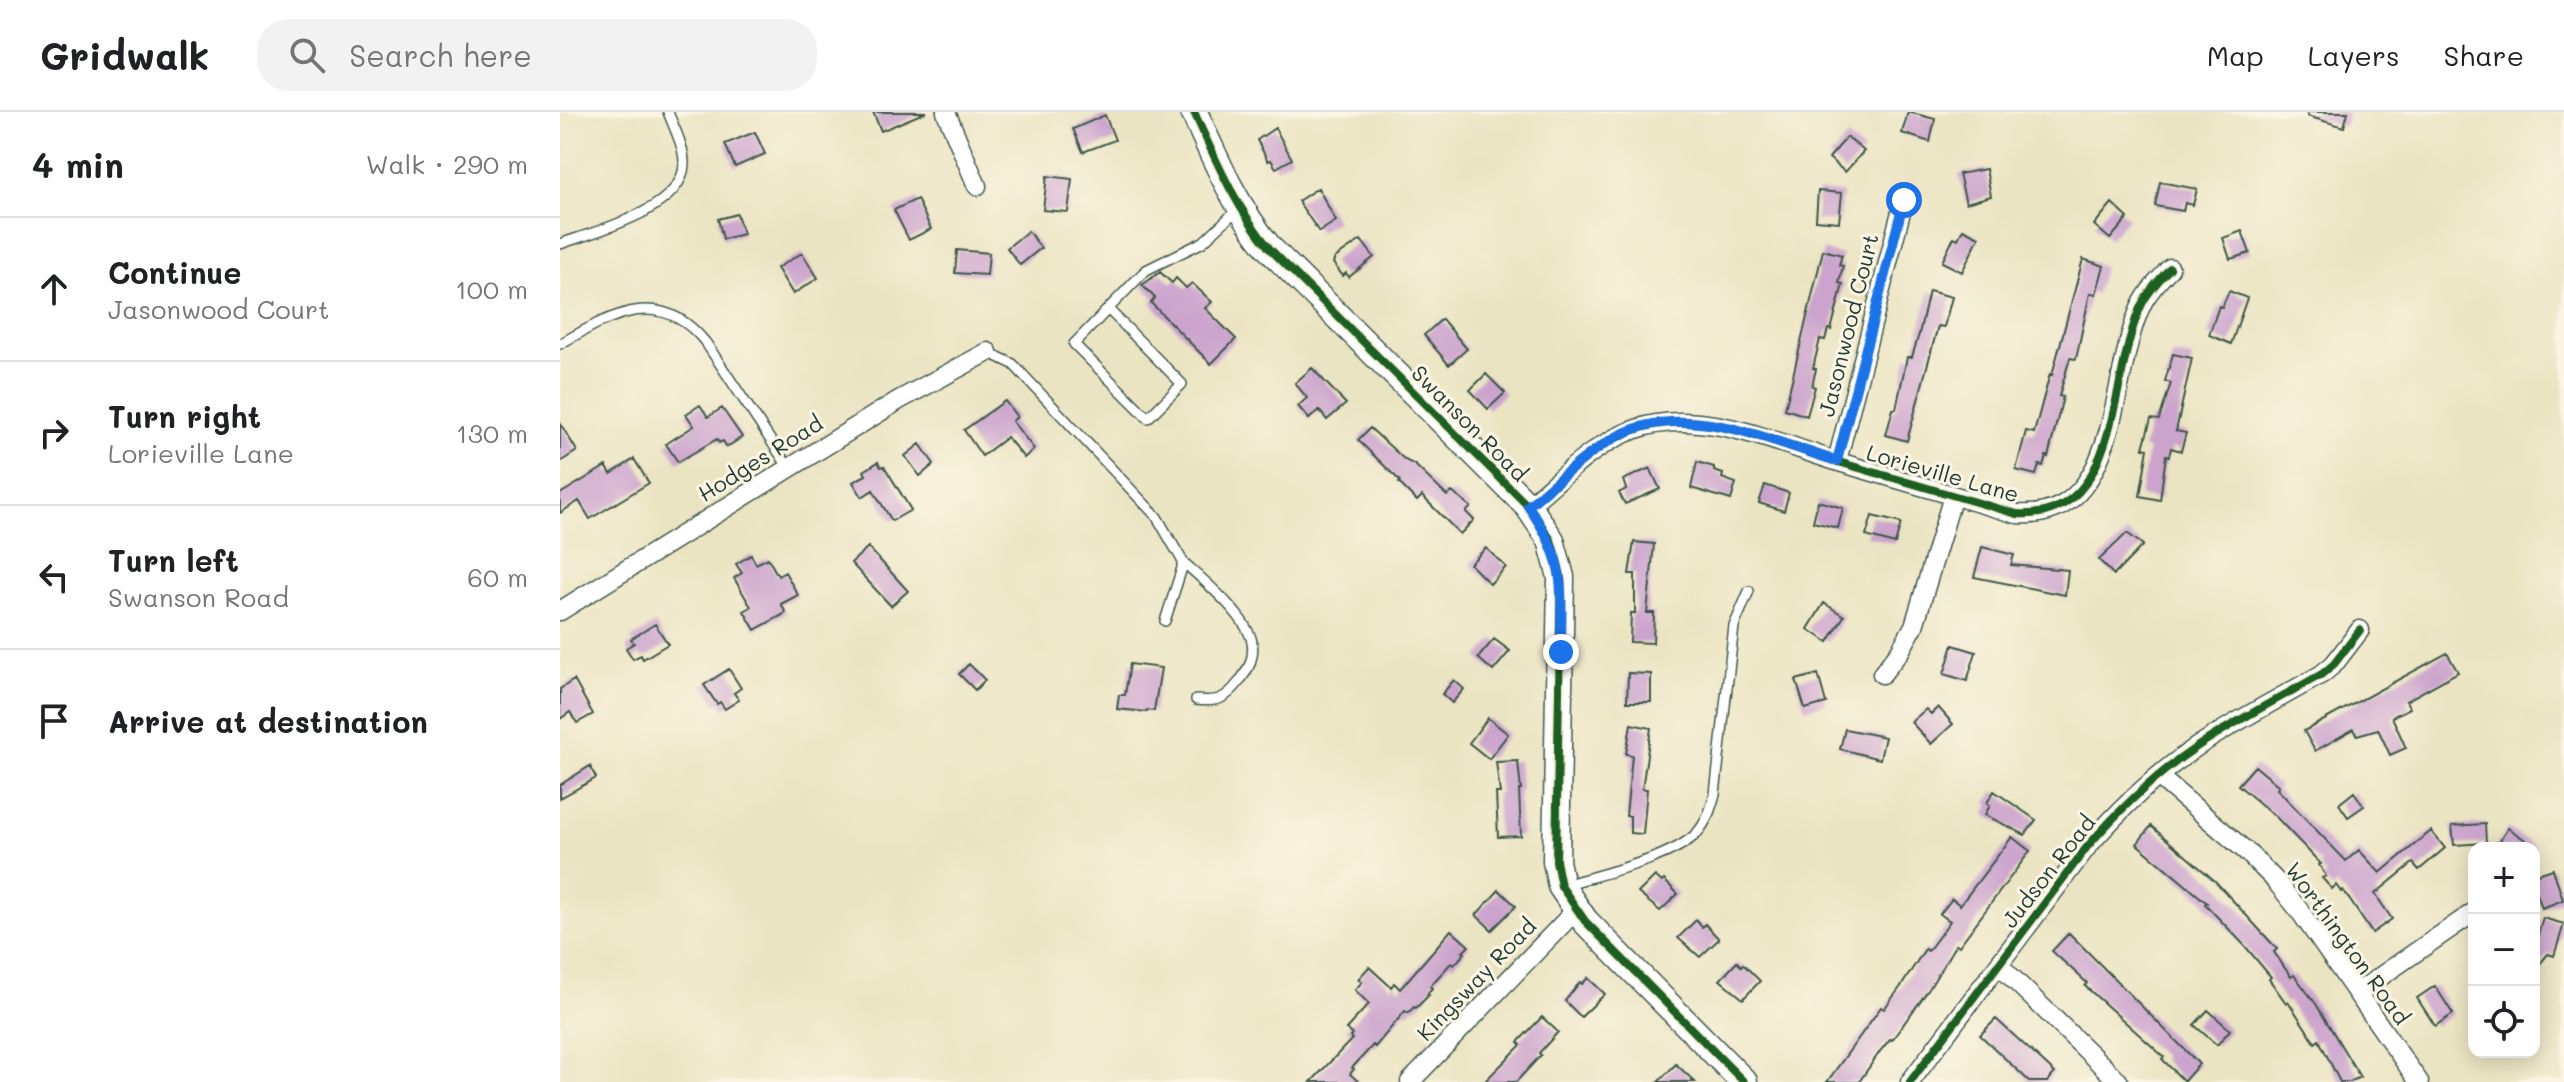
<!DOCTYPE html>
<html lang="en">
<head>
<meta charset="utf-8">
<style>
  :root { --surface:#fff; --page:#f2f2f2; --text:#202124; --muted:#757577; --line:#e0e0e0 }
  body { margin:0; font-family:Mali,sans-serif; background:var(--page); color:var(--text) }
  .controls { position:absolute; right:24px; bottom:24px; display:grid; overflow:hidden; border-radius:16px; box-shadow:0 4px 20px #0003 }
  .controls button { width:72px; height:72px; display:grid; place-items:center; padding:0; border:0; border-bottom:2px solid var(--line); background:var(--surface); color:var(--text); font:40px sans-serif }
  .stop { position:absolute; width:24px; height:24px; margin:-18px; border:6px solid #1a73e8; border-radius:50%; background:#fff }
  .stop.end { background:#1a73e8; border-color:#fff; box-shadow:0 2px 8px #0008 }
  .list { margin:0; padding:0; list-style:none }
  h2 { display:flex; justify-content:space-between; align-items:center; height:104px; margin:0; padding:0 32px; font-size:34px }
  h2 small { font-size:26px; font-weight:400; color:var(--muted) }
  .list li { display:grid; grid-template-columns:52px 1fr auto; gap:24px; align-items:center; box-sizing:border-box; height:144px; padding:0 32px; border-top:2px solid var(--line) }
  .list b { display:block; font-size:30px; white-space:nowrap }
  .list p { margin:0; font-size:26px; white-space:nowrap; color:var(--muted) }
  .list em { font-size:26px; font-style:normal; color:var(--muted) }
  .icon { flex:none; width:44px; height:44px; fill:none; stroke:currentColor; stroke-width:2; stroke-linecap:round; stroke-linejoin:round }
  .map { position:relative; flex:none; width:2004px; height:970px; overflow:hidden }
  header { display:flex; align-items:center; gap:48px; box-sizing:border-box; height:112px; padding:0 40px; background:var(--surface); border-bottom:2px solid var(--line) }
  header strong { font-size:38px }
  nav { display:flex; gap:44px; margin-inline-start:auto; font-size:28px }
  .search { width:560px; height:72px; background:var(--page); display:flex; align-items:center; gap:20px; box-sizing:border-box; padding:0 28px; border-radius:32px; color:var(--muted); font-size:30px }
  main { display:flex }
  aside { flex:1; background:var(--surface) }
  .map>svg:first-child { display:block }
  .building { fill:#cba3cd }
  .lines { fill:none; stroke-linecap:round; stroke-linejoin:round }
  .lane-casing { stroke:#3e5649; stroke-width:12 }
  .street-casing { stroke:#3e5649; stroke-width:21 }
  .secondary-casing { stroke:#3e5649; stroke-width:29 }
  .lane { stroke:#fff; stroke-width:9 }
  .street { stroke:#fff; stroke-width:18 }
  .secondary { stroke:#fff; stroke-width:26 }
  .cycleway-casing { stroke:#fcf5e5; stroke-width:13 }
  .cycleway { stroke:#1b5e20; stroke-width:8 }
  .route { stroke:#1a73e8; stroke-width:10 }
  .labels { text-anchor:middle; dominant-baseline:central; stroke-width:6; stroke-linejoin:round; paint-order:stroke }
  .street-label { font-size:22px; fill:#1f3d34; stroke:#fcf5e5 }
</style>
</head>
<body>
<header>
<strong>Gridwalk</strong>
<div class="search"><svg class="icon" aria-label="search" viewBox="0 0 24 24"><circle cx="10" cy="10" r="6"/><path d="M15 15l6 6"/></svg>Search here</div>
<nav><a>Map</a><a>Layers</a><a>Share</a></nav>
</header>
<main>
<aside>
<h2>4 min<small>Walk · 290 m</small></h2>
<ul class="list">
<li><svg class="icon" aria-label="ahead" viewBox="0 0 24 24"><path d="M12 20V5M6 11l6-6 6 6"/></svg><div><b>Continue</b><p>Jasonwood Court</p></div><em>100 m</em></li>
<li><svg class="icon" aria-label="right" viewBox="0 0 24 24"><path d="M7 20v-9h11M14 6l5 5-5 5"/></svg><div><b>Turn right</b><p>Lorieville Lane</p></div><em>130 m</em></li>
<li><svg class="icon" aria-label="left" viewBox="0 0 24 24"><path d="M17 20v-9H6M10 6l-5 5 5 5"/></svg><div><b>Turn left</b><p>Swanson Road</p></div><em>60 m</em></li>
<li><svg class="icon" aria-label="arrive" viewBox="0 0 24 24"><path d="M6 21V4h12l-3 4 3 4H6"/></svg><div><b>Arrive at destination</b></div></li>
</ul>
</aside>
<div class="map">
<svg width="2004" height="970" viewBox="0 0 2004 970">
  <rect width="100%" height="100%" fill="#fcf5e5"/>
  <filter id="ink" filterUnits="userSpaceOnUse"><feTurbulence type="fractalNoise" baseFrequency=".0125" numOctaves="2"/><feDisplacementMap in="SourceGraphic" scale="16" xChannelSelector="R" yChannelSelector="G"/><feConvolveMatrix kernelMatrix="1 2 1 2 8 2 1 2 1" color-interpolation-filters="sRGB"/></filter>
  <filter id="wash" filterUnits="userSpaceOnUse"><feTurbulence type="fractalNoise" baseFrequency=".006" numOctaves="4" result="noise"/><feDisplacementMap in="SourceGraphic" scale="32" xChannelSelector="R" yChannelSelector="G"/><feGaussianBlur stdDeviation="1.8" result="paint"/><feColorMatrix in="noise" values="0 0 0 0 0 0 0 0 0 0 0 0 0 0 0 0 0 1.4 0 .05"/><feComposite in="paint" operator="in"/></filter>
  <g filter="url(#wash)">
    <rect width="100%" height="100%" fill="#ebe4c2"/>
    <g id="blocks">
      <path class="building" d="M313,0H366L321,19Z
        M1348,0L1375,7L1370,30L1342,21Z
        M1747,0H1788L1784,15L1747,4Z
        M545,3L555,28L523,40L513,17Z
        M715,16L732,47L716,56L711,48L708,49L697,28Z
        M195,20L205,42L175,55L165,32Z
        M1287,25L1304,39L1285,60L1269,46Z
        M1426,57L1431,84L1406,91L1399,62Z
        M487,64L512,67L508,100L483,98Z
        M1600,70L1637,77L1633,93L1625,91L1623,99L1595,94Z
        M758,76L776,109L759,120L738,89Z
        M1258,79L1282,81L1279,110L1256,108Z
        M357,87L371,117L349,128L334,98Z
        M1552,91L1568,106L1550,127L1534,113Z
        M177,102L183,122L163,127L158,107Z
        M1403,117L1419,125L1402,160L1382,150L1394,125L1398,127Z
        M468,119L481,136L460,153L447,136Z
        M1682,119L1690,141L1670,147L1663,126Z
        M801,128L814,145L789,165L786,161L783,164L773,151L775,146Z
        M397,138L429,141L427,163L395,161Z
        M1263,138L1282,143L1279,153L1283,154L1279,171L1283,172L1271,218L1268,217L1265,228L1260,227L1253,256L1256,257L1252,274L1255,275L1247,304L1225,297Z
        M242,141L258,166L233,182L217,156Z
        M1523,147L1544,154L1536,182L1530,181L1516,247L1510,246L1499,284L1503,285L1488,345L1486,344L1483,354L1479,353L1476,363L1456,358L1466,319L1474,321L1490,262L1492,263Z
        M600,160L612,171L616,166L626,176L632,171L652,190L645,196L676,227L651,252L591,191L595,186L582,173Z
        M1369,179L1392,185L1384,215L1378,214L1347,329L1326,323L1333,297H1336L1347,245H1352L1359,222Z
        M1669,179L1687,186L1671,232L1649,223L1659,194L1662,195Z
        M882,207L907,237L889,253L864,223Z
        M1613,242L1632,246L1616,319L1626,321L1621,339L1611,336L1609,344L1606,343L1600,388L1580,384L1588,337L1583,336L1591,307L1599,308L1611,271L1605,269Z
        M752,256L786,292L767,308L759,298L749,307L738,294L747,286L735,271Z
        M926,262L945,281L928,297L910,278Z
        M445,289L457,305L452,309L474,337L464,346L447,325L422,344L404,318Z
        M140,293L148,305L162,296L182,325L167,335L163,329L159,331L157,327L118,350L106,332L134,314L126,302Z
        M0,311L17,339L0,350Z
        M810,316L845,348L855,353L887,384L892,380L911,395L906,400L914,408L900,422L862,384L857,389L839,371L840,369L798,328Z
        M360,332L374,352L360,364L345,344Z
        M74,347L89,371L30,407L19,389L0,401V382L46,354L51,362Z
        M318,350L321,355L324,354L351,398L332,409L313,378L302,385L293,370L306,363L304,359Z
        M1137,350L1154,355V359L1163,362L1162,366L1176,371L1171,388L1131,376Z
        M1090,356L1100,377L1065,392L1059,381L1066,377L1063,368Z
        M1205,373L1229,381L1224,399L1199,391Z
        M1258,389L1283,396L1278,416L1253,410Z
        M1312,404L1341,411L1335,432L1306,424Z
        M1567,421L1583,433L1554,463L1539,448Z
        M1074,430L1094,432L1087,501H1094L1093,531L1070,530L1071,501H1075V462H1069Z
        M308,435L348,479L331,494L291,451Z
        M1422,435L1454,443L1451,453L1508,458L1505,483L1414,465Z
        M926,436L946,455L930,472L910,452Z
        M191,443L196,452L208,446L218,464L225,460L238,483L221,492L226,501L195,518L184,499L191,495L174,466L182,461L176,452Z
        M1264,491L1284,504L1268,530L1248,517Z
        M95,512L108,532L83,547L81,543L73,547L66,536L74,531L71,527Z
        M934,527L950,539L933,559L918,546Z
        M1393,533L1416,540L1407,569L1384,562Z
        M1887,541L1898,560L1846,589L1850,596L1832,605L1846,636L1830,643L1818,617L1797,623L1794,617L1755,639L1744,619Z
        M409,552L425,568L415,578L399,562Z
        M570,552L601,556L594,599L587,598V600L557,597L559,583H565Z
        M169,557L181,576L174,581L179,588L165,597L160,590L157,592L144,573Z
        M1068,561L1091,562V590H1067Z
        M1258,562L1266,591L1245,597L1236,568Z
        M14,568L33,602L17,611L10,600L0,607V577Z
        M894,568L904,577L892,591L882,582Z
        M1378,595L1393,612L1371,632L1351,610L1366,597L1371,602Z
        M928,606L948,622L929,647L909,631Z
        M1071,612L1091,616L1082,677H1087L1083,722L1070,721V704H1066L1072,643L1066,642Z
        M1285,617L1325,625L1320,647L1280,637Z
        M958,649L961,678H959L961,724L938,725L936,681H940L936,650Z
        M30,654L36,666L0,686V673Z
        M1695,654L1719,674L1717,677L1786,749L1799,738L1820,761L1871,719L1885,736L1859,758L1853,751L1815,782L1832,807L1812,821L1783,778L1781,780L1776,773L1772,777L1762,766L1766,764L1759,753L1761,752L1716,705L1678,673Z
        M1434,679L1476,708L1465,723L1425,703L1430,693L1427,691Z
        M1794,680L1804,694L1788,705L1779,692Z
        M1925,712L1926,731L1894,733L1892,714Z
        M1591,714L1655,769L1717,837L1714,840L1731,865L1734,863L1756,892L1800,965L1790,970H1780L1759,928L1755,931L1728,889L1726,891L1709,867L1711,865L1685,834L1645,792L1647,791L1577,732Z
        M1948,716L1977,736H1935Z
        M1452,725L1470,739L1399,834L1396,832L1369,877L1332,928L1330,927L1321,938L1299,970H1267L1321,895L1324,897L1342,873L1365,837L1368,839L1390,809L1380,802L1392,787L1400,793Z
        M1993,757L2003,788L1982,796L1974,773V763Z
        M1095,764L1102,770L1104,768L1118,782L1100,799L1078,781Z
        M939,778L956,794L932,818L916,803Z
        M1983,806L2004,812L1994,844L1988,842L1974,859V835Z
        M1136,808L1142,815L1145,812L1159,827L1140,845L1118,826Z
        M891,818L909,834L903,840L905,841L894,853L891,851L870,874L872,876L867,882L869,883L856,896L854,895L848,901L845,899L815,935L813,933L792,956L794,957L790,962L799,970H751L792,927L790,925L792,922L786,917L809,892L795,878L802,870L798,867L809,855L831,875L834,871L840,877Z
        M1509,821L1639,952L1624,969L1602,947L1604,945L1525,874L1527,871L1492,839Z
        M1177,850L1181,854L1183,852L1200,869L1183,887L1160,868Z
        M1028,866L1045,882L1021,905L1005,889L1020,870L1022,872Z
        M1875,874L1893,902L1875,914L1857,886Z
        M1648,898L1670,918L1657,933L1634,913Z
        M982,905L998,920L979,941L981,943L956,970H924L961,933L958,930Z
        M1436,907L1495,961L1487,970H1470L1420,923Z
        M1116,952L1135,970H1098Z"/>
    </g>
  </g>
  <g filter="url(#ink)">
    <use href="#blocks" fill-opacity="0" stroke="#3e5649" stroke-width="2"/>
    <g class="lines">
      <g class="lane-casing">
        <path id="lane" d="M0,132C36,119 122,98 124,53C125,36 114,16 108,0
          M548,197L622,272L588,306L514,232L586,158L643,130L677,98
          M0,232C51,203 100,173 146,231L229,356
          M428,240L453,252L597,405L612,431L622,448V456L605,509
          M622,449C642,467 687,504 692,530C695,546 688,558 679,570C665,588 657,590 636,588
          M1004,773C1040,762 1112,747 1137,721C1147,710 1151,696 1155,682L1174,514L1189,479"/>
      </g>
      <g class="street-casing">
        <path id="street" d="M386,0L417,74
          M1277,349L1344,88
          M968,394C1001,367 1034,331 1076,317C1140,294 1219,332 1282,351C1340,368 1398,385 1457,402C1564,410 1548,258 1583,190C1590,177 1600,167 1610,156
          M0,499L339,288L428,240
          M1322,562L1340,539L1354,514L1393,384
          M1598,664L1687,740L1714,767L1739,798L1859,970
          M1439,853L1559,970
          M1798,880L1914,800
          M850,970L1016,798
          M1350,970L1527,735C1560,697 1596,662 1638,634C1677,608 1720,586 1762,562L1774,552L1800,518"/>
      </g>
      <g class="secondary-casing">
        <path id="secondary" d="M634,0C656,49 676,96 710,137L968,394L991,428L1001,465L996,749L1001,774L1025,809L1184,970"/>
      </g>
      <use href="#lane" class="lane"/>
      <use href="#street" class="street"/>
      <use href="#secondary" class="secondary"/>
      <g class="cycleway-casing">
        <path id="cycleway" d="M634,0C656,49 676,96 710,137L968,394L991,428L1001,465L996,749L1001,774L1025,809L1184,970
          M968,394C1001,367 1034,331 1076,317C1140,294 1219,332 1282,351C1340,368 1398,385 1457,402C1564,410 1548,258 1583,190C1590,177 1600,167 1610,156
          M1350,970L1527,735C1560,697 1596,662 1638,634C1677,608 1720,586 1762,562L1774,552L1800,518"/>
      </g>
      <use href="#cycleway" class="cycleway"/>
    </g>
  </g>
  <g class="lines" filter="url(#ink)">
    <path class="route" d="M1001,540C1001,474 1008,451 968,394C996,371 1024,343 1056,325C1125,287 1209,329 1277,349L1344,88"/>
  </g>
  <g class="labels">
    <g class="street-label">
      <text transform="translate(1288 213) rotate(-76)">Jasonwood Court</text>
      <text transform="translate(910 311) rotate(45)">Swanson Road</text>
      <text transform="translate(200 346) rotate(-32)">Hodges Road</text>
      <text transform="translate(1383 361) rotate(16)">Lorieville Lane</text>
      <text transform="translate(1488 759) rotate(-52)">Judson Road</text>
      <text transform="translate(1788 831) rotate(54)">Worthington Road</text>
      <text transform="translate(916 867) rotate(-46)">Kingsway Road</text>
    </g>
  </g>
</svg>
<div class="controls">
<button>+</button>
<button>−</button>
<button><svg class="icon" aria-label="locate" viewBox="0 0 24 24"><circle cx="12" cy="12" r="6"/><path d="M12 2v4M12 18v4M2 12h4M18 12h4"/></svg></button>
</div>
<div class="stop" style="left:1344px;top:88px"></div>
<div class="stop end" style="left:1001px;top:540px"></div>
</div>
</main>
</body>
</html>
